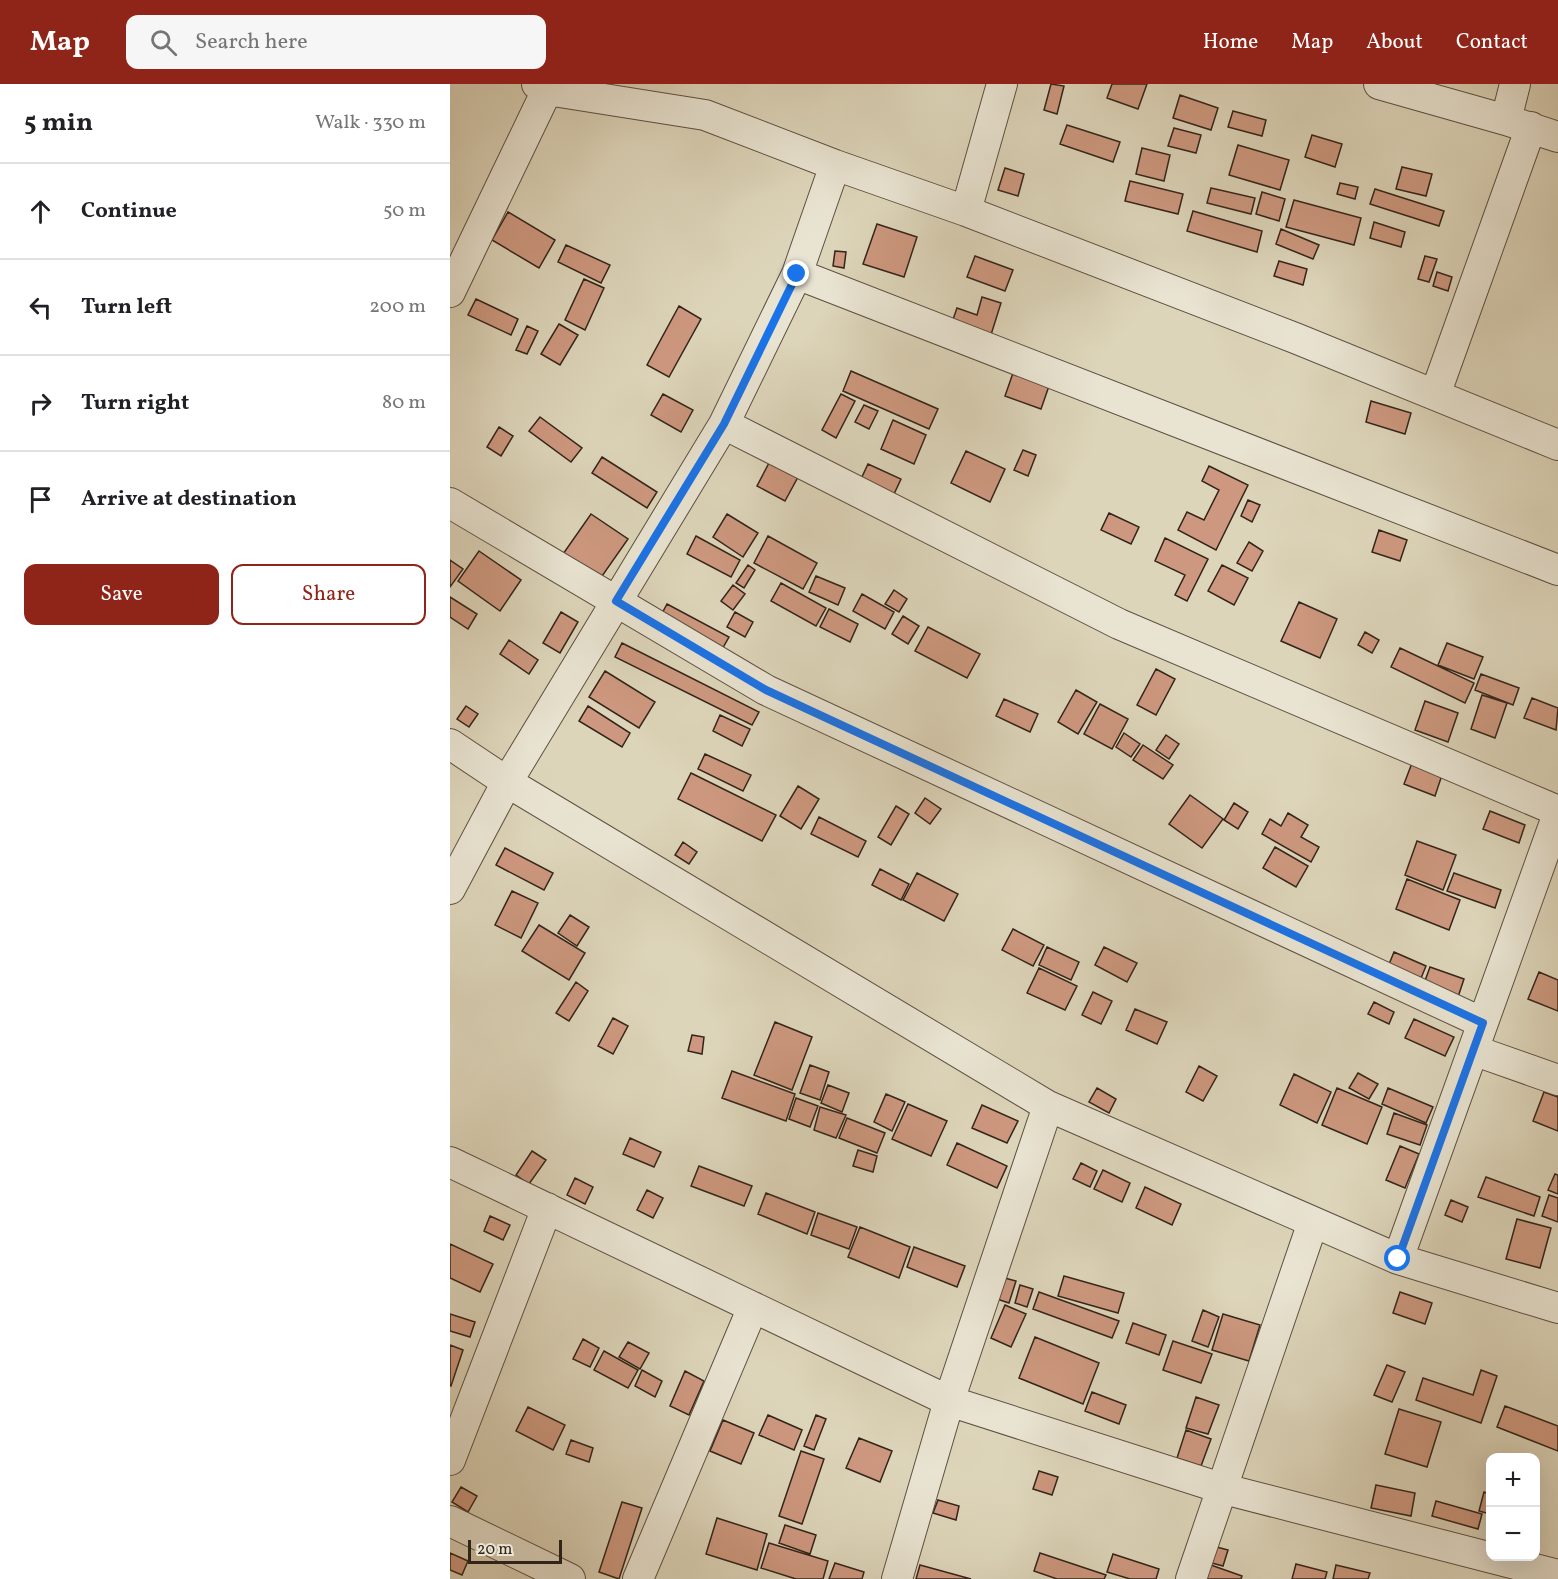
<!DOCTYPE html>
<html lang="en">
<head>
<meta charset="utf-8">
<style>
  :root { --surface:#fff; --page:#f6f6f6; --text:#202124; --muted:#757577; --line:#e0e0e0; --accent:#8f2418 }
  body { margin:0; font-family:Vollkorn,serif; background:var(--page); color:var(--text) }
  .controls { position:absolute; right:18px; bottom:18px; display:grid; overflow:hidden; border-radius:12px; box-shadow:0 6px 24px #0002 }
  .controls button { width:54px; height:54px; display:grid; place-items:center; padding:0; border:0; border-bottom:2px solid var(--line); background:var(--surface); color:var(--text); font:30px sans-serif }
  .scale { position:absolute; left:18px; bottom:15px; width:94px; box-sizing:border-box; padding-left:6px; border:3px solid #33241a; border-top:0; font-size:16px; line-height:21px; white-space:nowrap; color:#33241a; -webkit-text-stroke:4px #e9e4d2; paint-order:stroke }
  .stop { position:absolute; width:18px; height:18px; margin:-14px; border:4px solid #1a73e8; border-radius:50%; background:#fff }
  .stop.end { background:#1a73e8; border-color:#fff; box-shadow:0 2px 6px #0008 }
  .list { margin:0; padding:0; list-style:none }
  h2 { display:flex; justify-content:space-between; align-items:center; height:78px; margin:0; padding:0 24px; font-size:26px }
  h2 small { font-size:20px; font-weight:400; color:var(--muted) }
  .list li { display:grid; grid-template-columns:39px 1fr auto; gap:18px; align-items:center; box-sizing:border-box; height:96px; padding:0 24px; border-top:2px solid var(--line) }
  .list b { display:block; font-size:22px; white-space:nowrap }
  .list em { font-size:20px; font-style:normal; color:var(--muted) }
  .actions { display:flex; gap:12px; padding:18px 24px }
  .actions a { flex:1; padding:14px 0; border:2px solid var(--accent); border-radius:12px; text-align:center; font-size:21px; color:var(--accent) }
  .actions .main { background:var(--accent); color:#fff }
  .icon { flex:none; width:33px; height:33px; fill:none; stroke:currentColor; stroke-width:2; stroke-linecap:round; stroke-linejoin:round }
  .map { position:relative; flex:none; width:1108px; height:1495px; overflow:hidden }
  header { display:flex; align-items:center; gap:36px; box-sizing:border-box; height:84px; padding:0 30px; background:var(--accent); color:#fff }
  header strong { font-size:28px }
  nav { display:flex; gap:33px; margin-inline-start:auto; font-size:21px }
  .search { width:420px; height:54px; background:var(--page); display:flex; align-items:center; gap:15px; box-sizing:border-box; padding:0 21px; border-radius:12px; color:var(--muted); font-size:22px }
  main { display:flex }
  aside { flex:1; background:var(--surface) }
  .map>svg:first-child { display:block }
  .building { fill:#cd987f; stroke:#33241a; stroke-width:1.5 }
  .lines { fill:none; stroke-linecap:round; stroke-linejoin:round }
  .street-casing { stroke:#5e5042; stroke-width:32 }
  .street { stroke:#e9e4d2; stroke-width:30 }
  .route { stroke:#1a73e8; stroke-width:8 }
</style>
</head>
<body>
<header>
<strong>Map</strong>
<div class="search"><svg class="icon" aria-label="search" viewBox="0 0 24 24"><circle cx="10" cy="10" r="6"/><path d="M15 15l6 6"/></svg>Search here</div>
<nav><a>Home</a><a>Map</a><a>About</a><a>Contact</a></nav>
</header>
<main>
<aside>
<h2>5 min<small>Walk · 330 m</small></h2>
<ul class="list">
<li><svg class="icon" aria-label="ahead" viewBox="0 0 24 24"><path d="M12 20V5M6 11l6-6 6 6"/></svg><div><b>Continue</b></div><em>50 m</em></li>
<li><svg class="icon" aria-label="left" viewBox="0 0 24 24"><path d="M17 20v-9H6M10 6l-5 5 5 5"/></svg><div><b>Turn left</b></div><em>200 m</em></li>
<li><svg class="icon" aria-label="right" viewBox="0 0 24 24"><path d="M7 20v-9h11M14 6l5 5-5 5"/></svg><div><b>Turn right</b></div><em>80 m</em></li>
<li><svg class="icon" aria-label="arrive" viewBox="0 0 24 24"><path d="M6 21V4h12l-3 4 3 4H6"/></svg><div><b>Arrive at destination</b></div></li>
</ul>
<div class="actions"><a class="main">Save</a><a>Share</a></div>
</aside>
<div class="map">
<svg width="1108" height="1495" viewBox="0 0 1108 1495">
  <rect width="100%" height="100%" fill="#ddd5ba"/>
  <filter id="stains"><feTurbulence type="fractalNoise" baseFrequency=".00333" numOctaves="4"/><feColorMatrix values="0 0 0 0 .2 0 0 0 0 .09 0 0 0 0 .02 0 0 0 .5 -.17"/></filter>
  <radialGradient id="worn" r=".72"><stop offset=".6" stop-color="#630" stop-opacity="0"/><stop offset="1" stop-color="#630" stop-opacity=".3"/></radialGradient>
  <path class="building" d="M601,0L614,2L607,30L594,26Z
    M662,0H697L688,25L657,14Z
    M730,11L768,24L761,46L723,34Z
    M783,27L816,36L812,52L778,43Z
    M617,41L670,58L663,78L610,60Z
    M724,44L751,51L746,69L718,62Z
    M862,51L892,60L885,83L855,73Z
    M788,61L839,76L830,106L779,91Z
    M692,64L720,71L714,97L686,90Z
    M952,83L982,90L976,112L946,105Z
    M555,84L574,90L568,112L548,106Z
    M680,97L733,110L728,130L675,117Z
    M890,99L908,103L905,115L887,110Z
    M761,104L805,114L801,130L757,119Z
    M925,105L994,127L989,142L920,120Z
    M812,108L835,115L829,137L806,130Z
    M844,116L911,134L904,161L836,143Z
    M743,127L812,147L807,168L737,147Z
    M58,128L105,156L89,184L42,156Z
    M924,138L955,148L951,163L920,154Z
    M427,140L467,153L454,193L413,180Z
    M831,145L869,161L863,175L826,160Z
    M116,161L160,181L151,199L108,178Z
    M385,167L396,168L394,184L383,182Z
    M525,172L563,186L555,207L517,193Z
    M975,172L987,175L979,198L968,195Z
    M829,177L857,185L853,201L824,192Z
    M987,188L1002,193L998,207L983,202Z
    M134,195L154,204L135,246L115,236Z
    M532,213L551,219L539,257L500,244L507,224L527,231Z
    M26,215L68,235L61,251L18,231Z
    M229,222L251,235L219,293L197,281Z
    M109,240L128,251L110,281L91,270Z
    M77,242L88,247L77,270L66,266Z
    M401,287L488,325L479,345L393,307Z
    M563,289L599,302L591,325L555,312Z
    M213,310L243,326L231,348L201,331Z
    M391,310L405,317L386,354L372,346Z
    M921,317L961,329L955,350L916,338Z
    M414,321L428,327L419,345L405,338Z
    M90,333L132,364L121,378L79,347Z
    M443,336L476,351L464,380L431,365Z
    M49,343L63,352L51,372L37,363Z
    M573,366L586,371L578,392L564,386Z
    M516,367L555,385L540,418L501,399Z
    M152,373L207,408L197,424L142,389Z
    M320,377L348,393L335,417L307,402Z
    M418,380L451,395L444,410L411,395Z
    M759,382L798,401L766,466L728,446L737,428L754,436L769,406L752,397Z
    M798,416L810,421L802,438L791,432Z
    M659,429L689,443L681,460L651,446Z
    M141,430L178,455L150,495L113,470Z
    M277,430L308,449L293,473L263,453Z
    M929,446L957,456L950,477L922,468Z
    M246,452L290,476L281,493L237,470Z
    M318,452L367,479L353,505L304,479Z
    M715,454L758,475L737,517L725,511L735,491L705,477Z
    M799,458L813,467L802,487L787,479Z
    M29,467L71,496L50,527L8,497Z
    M0,476L13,485L0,503Z
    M298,481L305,486L294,504L286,499Z
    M772,481L798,494L784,521L758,507Z
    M366,492L395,504L388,521L359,508Z
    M331,499L376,524L366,542L321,517Z
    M283,501L295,510L283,526L271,517Z
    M444,506L457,515L449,528L435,520Z
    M412,510L444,528L435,545L403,527Z
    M0,513L27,530L18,545L0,533Z
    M849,518L887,535L870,574L831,557Z
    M217,520L279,553L271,567L209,535Z
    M379,525L408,540L400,558L370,543Z
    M111,528L128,538L110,569L93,559Z
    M285,528L303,538L295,553L277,543Z
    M453,532L469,542L458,560L442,550Z
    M478,543L530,570L517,594L465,567Z
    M915,548L929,556L922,569L908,561Z
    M59,556L88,576L79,590L50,570Z
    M172,559L309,628L302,641L165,573Z
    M997,559L1033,573L1024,595L988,581Z
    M950,564L1024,599L1015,619L941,583Z
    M706,585L725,595L706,631L687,621Z
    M155,587L205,618L189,644L139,613Z
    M1031,590L1069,604L1063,621L1025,606Z
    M626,606L647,618L628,650L608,638Z
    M1032,611L1057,619L1045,654L1021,645Z
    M1082,614L1108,624L1106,646L1074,634Z
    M554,615L588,630L580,648L546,632Z
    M975,617L1008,629L998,658L965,646Z
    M650,620L678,635L662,665L634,650Z
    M16,622L28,630L19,643L7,635Z
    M138,622L180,649L172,663L129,637Z
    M270,631L300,645L292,662L263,647Z
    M674,649L690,660L681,673L666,663Z
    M716,651L729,660L719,675L706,666Z
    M693,661L723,681L713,695L683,676Z
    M255,670L301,691L293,707L248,685Z
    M962,679L992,691L985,712L954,700Z
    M241,689L326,731L312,757L228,715Z
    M348,702L369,715L351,745L330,732Z
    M740,711L773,735L752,764L719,740Z
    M475,714L491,725L480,740L465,729Z
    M784,719L798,728L788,745L774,736Z
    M446,722L459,730L441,761L428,753Z
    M1040,727L1075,741L1069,759L1033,745Z
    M838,729L858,741L851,753L869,763L861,778L812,750L820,735L831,742Z
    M369,733L416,757L408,773L361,750Z
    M967,757L1006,771L993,806L955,791Z
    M233,758L247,768L239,780L225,771Z
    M825,763L858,782L846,803L813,784Z
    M55,764L103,789L94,806L46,781Z
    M430,785L459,800L451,816L422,801Z
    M467,789L508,810L494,837L453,816Z
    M1004,789L1051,806L1045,824L997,807Z
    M957,795L1010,816L999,846L946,825Z
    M62,807L88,819L71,854L45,841Z
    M120,831L139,843L127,862L108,849Z
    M89,841L135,869L119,896L72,867Z
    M563,845L594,861L583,882L552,866Z
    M597,863L629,878L621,896L589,881Z
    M654,863L687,879L677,898L645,881Z
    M944,868L976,882L967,904L935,890Z
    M980,883L1014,895L1007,916L972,905Z
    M589,884L627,902L615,926L577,909Z
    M1089,888L1108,896V927L1078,915Z
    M126,898L138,907L119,937L106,929Z
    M643,908L662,917L651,940L632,931Z
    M924,918L944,928L939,940L918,930Z
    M685,925L717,938L707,960L676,946Z
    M163,934L178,942L163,970L148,962Z
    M964,935L1004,953L995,972L955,954Z
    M325,938L362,953L342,1006L304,991Z
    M242,951L254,953L252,970L238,967Z
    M360,981L379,988L370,1016L350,1009Z
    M749,982L767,992L753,1017L736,1008Z
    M282,987L345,1010L336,1037L272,1014Z
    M908,989L928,1000L919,1015L899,1004Z
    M844,990L881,1008L867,1039L830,1021Z
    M378,1001L399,1009L392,1028L371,1019Z
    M647,1004L666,1015L659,1029L639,1018Z
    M887,1004L932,1023L917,1060L872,1041Z
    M938,1004L983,1023L976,1039L932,1020Z
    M1094,1008L1108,1013V1047L1083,1037Z
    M436,1010L455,1018L442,1047L424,1038Z
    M346,1014L368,1022L360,1043L339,1035Z
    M458,1020L497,1037L481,1072L442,1055Z
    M532,1021L568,1037L557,1059L522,1044Z
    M370,1023L396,1031L386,1054L364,1046Z
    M944,1029L977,1041L970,1061L937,1050Z
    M397,1034L435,1049L427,1069L389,1054Z
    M180,1054L211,1068L204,1083L173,1070Z
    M507,1059L557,1082L547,1104L497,1081Z
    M950,1062L969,1070L955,1104L936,1096Z
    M408,1066L427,1072L423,1088L403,1082Z
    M82,1067L96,1076L79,1100L66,1091Z
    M631,1079L647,1087L640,1103L623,1095Z
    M249,1082L302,1102L294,1122L241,1102Z
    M653,1086L680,1099L672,1118L644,1105Z
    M1105,1090L1108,1091V1110L1098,1106Z
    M1036,1093L1090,1113L1084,1132L1028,1113Z
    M125,1094L143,1103L135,1120L117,1111Z
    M695,1103L731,1120L722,1141L686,1124Z
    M197,1106L213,1114L203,1134L187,1126Z
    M316,1109L365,1128L357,1150L308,1130Z
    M1099,1111L1108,1114V1138L1092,1132Z
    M1001,1116L1018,1123L1012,1138L995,1131Z
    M368,1129L407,1143L399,1165L361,1151Z
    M40,1132L60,1141L53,1156L34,1147Z
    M1067,1135L1101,1144L1090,1184L1056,1175Z
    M410,1143L460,1163L449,1194L398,1173Z
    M0,1160L43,1180L30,1208L0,1194Z
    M464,1163L515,1182L507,1203L457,1183Z
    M614,1192L674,1209L668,1229L608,1212Z
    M551,1193L566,1197L559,1219L544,1214Z
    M570,1201L583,1205L577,1223L565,1219Z
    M589,1208L669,1237L662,1254L583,1225Z
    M950,1208L982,1219L975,1240L943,1229Z
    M555,1221L576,1230L561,1263L541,1254Z
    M753,1226L769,1233L758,1263L742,1257Z
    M0,1230L25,1238L20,1253L0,1247Z
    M773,1230L810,1241L799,1277L762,1266Z
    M683,1239L716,1251L709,1271L676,1259Z
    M585,1253L649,1279L633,1320L569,1294Z
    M133,1255L149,1264L140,1283L123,1275Z
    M723,1257L762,1270L751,1299L713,1286Z
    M178,1258L199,1269L190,1285L169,1273Z
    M0,1261L13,1266L1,1302H0Z
    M154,1267L188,1286L178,1304L144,1286Z
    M937,1281L955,1288L942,1318L924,1311Z
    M192,1286L212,1297L205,1313L185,1302Z
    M1031,1286L1047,1292L1031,1339L966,1316L973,1294L1023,1311Z
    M235,1287L254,1297L239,1331L220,1322Z
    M642,1308L676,1321L669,1340L635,1327Z
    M746,1313L769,1321L758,1350L736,1344Z
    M1055,1322L1108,1342V1367L1047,1343Z
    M78,1323L115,1341L103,1366L66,1347Z
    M949,1325L991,1338L977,1383L935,1370Z
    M318,1331L352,1346L344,1366L309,1351Z
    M366,1331L376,1335L364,1366L354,1362Z
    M273,1336L304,1349L291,1380L260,1367Z
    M736,1346L761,1355L751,1382L727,1374Z
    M409,1354L442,1367L430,1398L396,1384Z
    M121,1356L143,1364L139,1378L116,1370Z
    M351,1367L374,1375L352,1440L329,1432Z
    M589,1387L608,1393L602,1411L583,1405Z
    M926,1401L965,1409L961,1432L921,1424Z
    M11,1403L27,1412L18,1428L2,1418Z
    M1034,1408L1040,1410V1430L1029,1427Z
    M488,1416L509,1422L506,1436L483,1429Z
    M986,1417L1032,1430L1028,1445L982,1432Z
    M172,1418L192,1424L169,1495L149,1488Z
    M267,1434L317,1450L307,1486L256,1470Z
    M335,1441L366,1451L360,1470L329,1459Z
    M319,1459L378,1477L373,1495H346L311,1484Z
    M763,1462L778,1466L773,1482L758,1478Z
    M0,1469L18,1477L12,1491L0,1486Z
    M590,1469L656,1491L654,1495H607L584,1487Z
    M663,1470L709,1485L706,1495H680L657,1488Z
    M385,1479L414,1488L412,1495H379Z
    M758,1480L792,1492L791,1495H753Z
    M846,1480L877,1488L875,1495H842Z
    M470,1481L521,1495H466Z
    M886,1481L920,1489L918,1495H883Z"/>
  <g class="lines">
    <g class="street-casing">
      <path id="street" d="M87,0L97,6L255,31L385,81L516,127L845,254L1108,361
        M929,0L1056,36L1108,53
        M1056,36L1065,0
        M516,127L552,0
        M347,190L1108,486
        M0,208L100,0
        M985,311L1081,43
        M274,340L669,540L1108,727
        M0,419L316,606L1033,939
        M0,660L57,698L598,1022L499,1317L447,1495
        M0,805L57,698L274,340L347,190L385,81
        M1023,966L1108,996
        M598,1022L948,1175L1108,1224
        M0,1078L499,1317L774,1405L1108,1491
        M948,1175L1108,730
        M0,1376L97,1124
        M0,1437L120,1495
        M188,1495L303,1223
        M741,1495L863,1138"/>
    </g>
    <use href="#street" class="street"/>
  </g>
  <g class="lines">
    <path class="route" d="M347,190L274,340L166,517L316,606L1033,939L948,1175"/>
  </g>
  <rect width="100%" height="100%" filter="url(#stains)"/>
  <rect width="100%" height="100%" fill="url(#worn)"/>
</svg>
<div class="controls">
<button>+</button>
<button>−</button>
</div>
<div class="scale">20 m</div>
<div class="stop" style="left:948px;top:1175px"></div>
<div class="stop end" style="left:347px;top:190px"></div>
</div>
</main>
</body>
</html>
